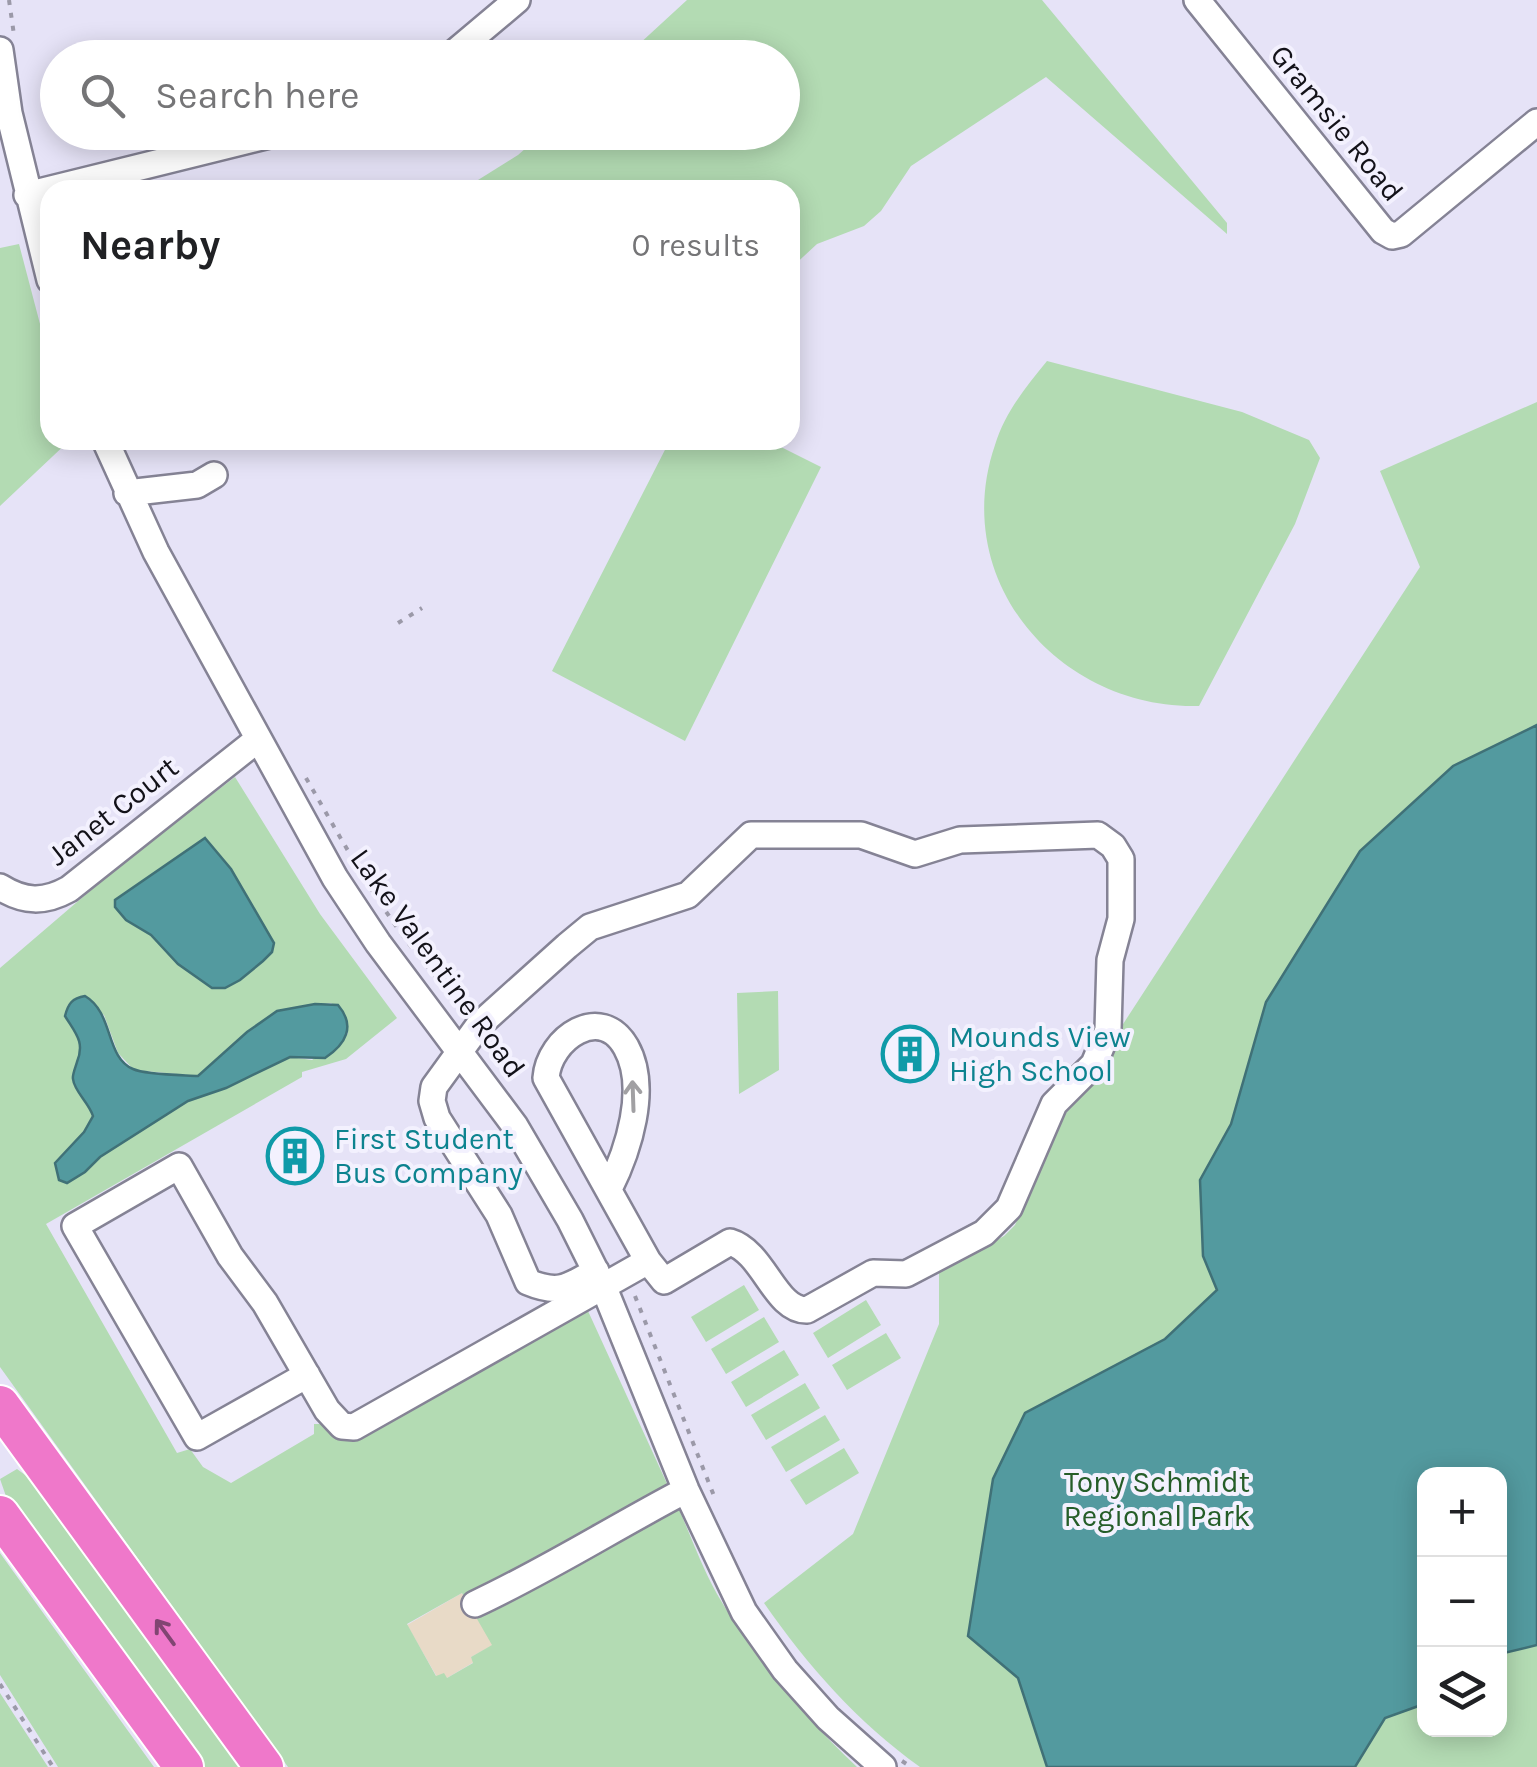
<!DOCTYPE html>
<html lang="en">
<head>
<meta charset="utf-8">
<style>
  :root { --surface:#fff; --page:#f6f6f6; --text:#202124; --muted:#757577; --line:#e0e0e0 }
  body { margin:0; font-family:Karla,sans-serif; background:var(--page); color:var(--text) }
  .controls { position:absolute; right:30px; bottom:30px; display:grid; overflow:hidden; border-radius:20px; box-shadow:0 5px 25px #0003 }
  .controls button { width:90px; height:90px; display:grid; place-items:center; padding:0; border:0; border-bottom:2px solid var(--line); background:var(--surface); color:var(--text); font:50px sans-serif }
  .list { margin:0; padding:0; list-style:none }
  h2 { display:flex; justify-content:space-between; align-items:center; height:130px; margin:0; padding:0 40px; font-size:42px }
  h2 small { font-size:32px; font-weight:400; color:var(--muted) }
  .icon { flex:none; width:55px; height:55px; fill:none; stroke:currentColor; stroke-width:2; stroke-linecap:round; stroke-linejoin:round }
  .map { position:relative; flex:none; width:1537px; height:1767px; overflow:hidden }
  .search { position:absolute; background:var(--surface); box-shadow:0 5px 25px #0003; left:40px; top:40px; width:760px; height:110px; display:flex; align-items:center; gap:25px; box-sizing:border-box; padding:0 35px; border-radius:55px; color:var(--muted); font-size:38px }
  .panel { position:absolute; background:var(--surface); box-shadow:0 5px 25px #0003; left:40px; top:180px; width:760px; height:270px; border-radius:30px }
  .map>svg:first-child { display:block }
  .industrial { fill:#e8dac7 }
  .green { fill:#b3dbb3; fill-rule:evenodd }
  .water { fill:#539a9f; stroke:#407177; stroke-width:2.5 }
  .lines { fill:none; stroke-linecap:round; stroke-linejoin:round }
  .minor-casing { stroke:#858395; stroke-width:30 }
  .highway-casing { stroke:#fff; stroke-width:42 }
  .path { stroke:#9b99a8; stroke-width:4; stroke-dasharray:5 8; stroke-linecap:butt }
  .minor { stroke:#fff; stroke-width:25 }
  .highway { stroke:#ef78ca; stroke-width:38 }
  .oneway { stroke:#a1a0a3 }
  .oneway2 { stroke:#814572 }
  .labels { text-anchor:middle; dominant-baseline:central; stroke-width:8; stroke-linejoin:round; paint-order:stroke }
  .street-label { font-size:30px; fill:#131219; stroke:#f3f1fe }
  .culture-label { font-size:30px; fill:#0d838f; stroke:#f3f1fe; text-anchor:start }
  .park-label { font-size:30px; fill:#255d28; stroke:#f3f1fe }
</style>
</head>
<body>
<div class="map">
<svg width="1537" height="1767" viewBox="0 0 1537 1767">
  <rect width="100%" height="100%" fill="#e6e3f7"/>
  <path class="industrial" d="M462,1593L493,1645L471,1657L474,1662L447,1678L437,1677L407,1625Z"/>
  <path class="green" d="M687,0H1042L1227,223V234L1046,77L911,166L881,211L864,226L817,244L790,269V190H462L518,155L543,133L782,132V58L625,57Z
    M19,244L50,362V440H70L0,506V248Z
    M1047,361L1242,412L1309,440L1320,458L1295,524L1199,706C1061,710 948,582 995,445C1005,412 1026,387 1047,361Z
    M1537,402V1767H920C857,1722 808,1666 764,1603L853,1534L939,1324V1273L1004,1236L1015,1225L1063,1116L1103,1073L1114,1038L1420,567L1380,471ZM1424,1474H1500V1730H1424Z
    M670,440H767L821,467L685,741L552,671Z
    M235,777L320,914L397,1018L346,1059L302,1072V1077L46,1224L177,1453L190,1449L203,1467L231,1483L314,1434V1424H323L344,1437L583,1310L588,1311L669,1488L549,1556L465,1598L462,1593L407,1624L436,1676L444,1673L447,1678L473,1663L471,1657L492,1645L473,1612L659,1511L679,1509C691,1537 702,1567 717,1594C754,1659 803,1716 857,1767H288L0,1367V968L126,860ZM231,869L274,943L263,961L240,980L225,988H212L178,964L151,935L126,920ZM76,998L104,1015L118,1053L134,1070L198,1076L277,1011L331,1003L344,1013L348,1034L312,1060L290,1057L226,1088L188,1101L100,1157L85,1172L55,1163L84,1132L93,1116L72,1077C83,1046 84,1044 65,1016L68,1005Z
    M778,991L779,1070L739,1094L737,993Z
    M744,1285L759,1310L706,1342L691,1317Z
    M866,1300L881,1325L828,1358L813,1333Z
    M764,1317L779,1342L726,1374L711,1349Z
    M886,1333L901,1358L847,1390L832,1365Z
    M784,1350L799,1375L746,1407L731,1382Z
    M805,1383L820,1408L766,1440L751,1415Z
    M825,1415L840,1440L786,1472L771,1447Z
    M844,1448L859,1473L806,1505L790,1480Z
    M17,1469L40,1486L239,1767H199L8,1502L0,1479Z
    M0,1553L154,1767H58L0,1675Z
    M0,1693L48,1767H0Z"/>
  <path class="water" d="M1537,725V1645L1500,1654V1474H1424V1704L1385,1718L1355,1767H1047L1018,1678L968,1636L993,1479L1025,1413L1165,1339L1217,1290L1203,1256L1200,1180L1231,1124L1266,1002L1360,851L1453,766Z
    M205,838L231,869L274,943L272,952L263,961L240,980L225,988H212L178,964L151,935L126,920L115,907V900Z
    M85,996C114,1013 105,1057 133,1069C146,1075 182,1075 198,1076L247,1032L277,1011L315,1004L338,1005C356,1026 346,1044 325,1058L290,1057L226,1088L188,1101L100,1157L85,1172L67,1183L59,1180L55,1163L84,1132L93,1116C89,1103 74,1091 73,1079C72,1075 76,1066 77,1062C85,1042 76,1034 65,1016C68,1004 72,998 85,996Z"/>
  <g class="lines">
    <g class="minor-casing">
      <path id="minor" d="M1197,0L1383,231L1392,236L1401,234L1537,122
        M0,50L9,113L50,280
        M448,58L517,0
        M27,195L282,132
        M105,440L156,552L335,878L378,943L515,1126L570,1220L604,1288L686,1490L744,1612L785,1670L828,1718L883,1767
        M127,493L197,485L214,475
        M0,887C24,902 44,903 69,889L257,740
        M596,1271C568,1287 559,1295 528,1282L499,1215L437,1118L432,1101L434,1087L479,1025L567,946L590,927L688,895L751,835H861L915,854L960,840L1098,835L1113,846L1121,859V919L1110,960L1108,1030L1094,1064L1054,1104L1009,1208L984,1233L906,1274L873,1273L807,1310C775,1311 764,1252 730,1242L664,1281L648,1261
        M307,1375L197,1437L75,1226L179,1166L230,1256L265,1303L327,1410L342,1426L354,1427L648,1261L546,1078C549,1038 601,1003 626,1047C649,1088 628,1151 609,1189
        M475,1604C548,1570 615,1527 686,1490"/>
    </g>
    <g class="highway-casing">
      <path id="highway" d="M0,1405L264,1767
        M0,1515L184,1767"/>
    </g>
    <path class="path" d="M9,0L14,35
      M398,623L422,608
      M306,778C353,859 397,943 466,1008
      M635,1296L716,1501
      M0,1684L53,1767
      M902,1761L911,1767"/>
    <use href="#minor" class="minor"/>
    <use href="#highway" class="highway"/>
  </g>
  <defs><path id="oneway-shaft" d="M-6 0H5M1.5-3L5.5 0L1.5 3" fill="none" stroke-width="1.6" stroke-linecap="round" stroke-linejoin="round" transform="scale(2.5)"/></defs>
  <use class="oneway" href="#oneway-shaft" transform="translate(633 1096) rotate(-92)"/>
  <use class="oneway2" href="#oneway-shaft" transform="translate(165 1632) rotate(-126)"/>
  <defs>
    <g id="building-ring" transform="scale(2.875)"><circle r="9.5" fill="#f3f1fe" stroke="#0f9aa8" stroke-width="1.5"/><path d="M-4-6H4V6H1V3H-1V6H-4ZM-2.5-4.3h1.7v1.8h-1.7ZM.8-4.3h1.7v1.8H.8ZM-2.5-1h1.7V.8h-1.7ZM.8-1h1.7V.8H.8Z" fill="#0f9aa8"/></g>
  </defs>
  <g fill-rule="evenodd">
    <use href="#building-ring" x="910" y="1054"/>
    <use href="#building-ring" x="295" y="1156"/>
  </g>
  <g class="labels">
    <g class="street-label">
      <text transform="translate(1337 123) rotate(51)">Gramsie Road</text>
      <text transform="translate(113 811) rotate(-38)">Janet Court</text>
      <text transform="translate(438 963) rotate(54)">Lake Valentine Road</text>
    </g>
    <g class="culture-label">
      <text x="949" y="1037">Mounds View<tspan x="949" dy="34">High School</tspan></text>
      <text x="334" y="1139">First Student<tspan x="334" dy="34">Bus Company</tspan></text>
    </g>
    <g class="park-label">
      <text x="1157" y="1482">Tony Schmidt<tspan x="1157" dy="34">Regional Park</tspan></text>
    </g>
  </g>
</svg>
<div class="controls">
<button>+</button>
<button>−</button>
<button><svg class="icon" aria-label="layers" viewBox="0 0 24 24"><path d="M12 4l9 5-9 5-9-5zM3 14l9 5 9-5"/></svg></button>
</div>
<div class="search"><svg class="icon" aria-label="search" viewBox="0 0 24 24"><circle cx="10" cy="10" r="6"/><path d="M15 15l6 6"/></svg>Search here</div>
<section class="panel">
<h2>Nearby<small>0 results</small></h2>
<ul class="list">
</ul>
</section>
</div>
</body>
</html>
